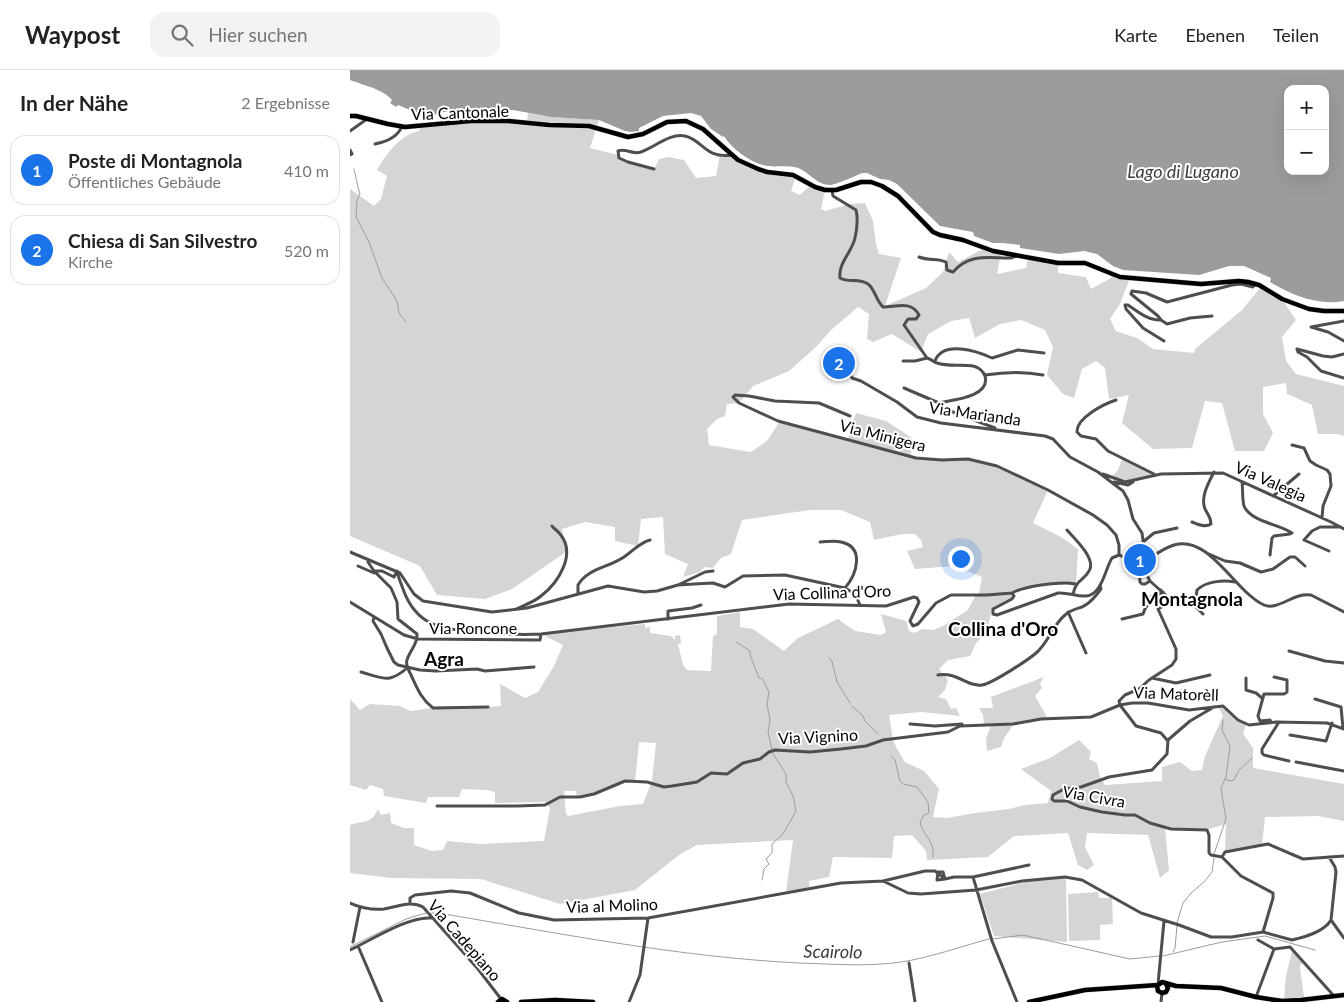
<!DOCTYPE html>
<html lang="de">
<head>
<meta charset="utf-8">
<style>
  :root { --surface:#fff; --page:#f2f2f2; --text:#222; --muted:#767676; --line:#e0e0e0; --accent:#1a73e8 }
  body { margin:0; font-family:Lato,sans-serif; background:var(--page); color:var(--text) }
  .controls { position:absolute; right:15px; top:15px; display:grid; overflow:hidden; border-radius:10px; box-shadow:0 5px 20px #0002 }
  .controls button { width:45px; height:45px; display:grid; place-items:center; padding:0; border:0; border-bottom:1px solid var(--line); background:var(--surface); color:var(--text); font:25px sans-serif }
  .you { position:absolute; left:610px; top:488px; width:18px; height:18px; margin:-12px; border:4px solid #fff; border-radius:50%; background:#1a73e8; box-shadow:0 0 0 8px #1a73e833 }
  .badge { display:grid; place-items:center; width:32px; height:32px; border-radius:50%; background:var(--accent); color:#fff; font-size:16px; font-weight:700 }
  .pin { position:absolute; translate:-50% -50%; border:2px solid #fff; box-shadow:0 1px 5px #0006 }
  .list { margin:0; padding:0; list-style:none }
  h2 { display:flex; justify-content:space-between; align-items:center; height:65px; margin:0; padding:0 20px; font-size:21px }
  h2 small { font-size:16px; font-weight:400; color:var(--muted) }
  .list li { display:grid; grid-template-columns:32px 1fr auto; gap:15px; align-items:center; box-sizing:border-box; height:70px; margin:0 10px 10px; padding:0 10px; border:1px solid var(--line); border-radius:15px }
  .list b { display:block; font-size:19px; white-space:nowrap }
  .list p { margin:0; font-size:16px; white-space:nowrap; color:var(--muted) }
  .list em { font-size:16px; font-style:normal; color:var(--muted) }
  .icon { flex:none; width:28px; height:28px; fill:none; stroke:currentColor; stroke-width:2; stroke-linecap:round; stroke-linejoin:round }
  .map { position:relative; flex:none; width:994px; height:932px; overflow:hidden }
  header { display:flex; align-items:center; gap:30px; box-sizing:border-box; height:70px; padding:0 25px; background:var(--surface); border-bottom:1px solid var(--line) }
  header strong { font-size:24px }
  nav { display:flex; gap:28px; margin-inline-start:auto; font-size:18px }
  .search { width:350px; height:45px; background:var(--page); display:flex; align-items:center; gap:12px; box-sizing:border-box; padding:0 18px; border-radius:15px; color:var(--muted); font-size:19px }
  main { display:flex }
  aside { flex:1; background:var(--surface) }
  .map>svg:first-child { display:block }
  .green { fill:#d5d5d5; fill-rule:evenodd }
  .water { fill:#9c9c9c; fill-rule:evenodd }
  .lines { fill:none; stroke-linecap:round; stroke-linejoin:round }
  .stream { stroke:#9c9c9c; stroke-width:1 }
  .major-casing { stroke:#dbdbdb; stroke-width:5.5 }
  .minor { stroke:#4e4e4e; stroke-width:3 }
  .major { stroke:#000; stroke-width:4.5 }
  .labels { text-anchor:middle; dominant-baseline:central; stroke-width:4; stroke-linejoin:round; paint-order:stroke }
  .street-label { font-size:16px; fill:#000; stroke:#fff }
  .water-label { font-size:18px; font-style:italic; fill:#3d3d3d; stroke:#fff }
  .quarter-label { font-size:19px; font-weight:bold; fill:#000; stroke:#fff }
</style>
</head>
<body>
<header>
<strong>Waypost</strong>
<div class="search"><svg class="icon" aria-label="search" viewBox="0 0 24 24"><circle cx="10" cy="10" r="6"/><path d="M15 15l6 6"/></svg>Hier suchen</div>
<nav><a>Karte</a><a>Ebenen</a><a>Teilen</a></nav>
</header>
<main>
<aside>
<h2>In der Nähe<small>2 Ergebnisse</small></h2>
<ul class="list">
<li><span class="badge">1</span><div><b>Poste di Montagnola</b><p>Öffentliches Gebäude</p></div><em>410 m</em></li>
<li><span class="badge">2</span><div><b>Chiesa di San Silvestro</b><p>Kirche</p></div><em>520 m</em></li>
</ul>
</aside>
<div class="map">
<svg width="994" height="932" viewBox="0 0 994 932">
  <rect width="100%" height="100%" fill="#fff"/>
  <path class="green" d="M178,43L201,47L249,50L240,78L268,85L269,88L304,99L309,89L319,87L334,90L346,108L366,106L370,85H382L398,96L446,106L441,121L450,125L461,115L475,120L471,139L475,141L500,134L515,133L523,151L526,174L529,184L551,188L535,236L576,218L593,202L599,182L608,192L633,179L651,183L647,204L676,198L678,188L708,193V203L736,207L741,219L761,208L762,204L780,208L770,234L760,249L766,261L787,268L803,279L844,283L845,279L892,240L911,217L932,229L946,250L932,267L936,291L946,304L994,316V366L987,364H968L962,335L937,324L936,313L913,317V344L923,363L914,381H885L872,333L855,331L842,378L803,379L772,353L779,325L759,329L755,298L746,291L732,299L724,328L713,324L697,305L703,277L695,260L671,250L650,254L625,268L619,248L601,251L578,264L571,282L542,264L523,272L517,269L519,244L508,237L481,260L466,277L439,301L403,316L389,333L377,334L375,346L367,349L357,359L359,375L401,382L417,371L430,351L498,369L506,343L536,351L562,368L561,385C575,394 595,386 611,388C642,392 669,407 698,420L683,453L711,467L728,479L726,514L696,515L665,521L664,526L642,540L636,563L626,573L620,586L598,590L589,599L598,610L595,620L588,627L596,629L601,639L606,638L610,646L571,642L539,645L543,670L547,679L555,692L574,701L589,719L583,747L597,748L625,743L659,739L675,735L698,733L701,721L671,699L700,688L729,670L741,682L739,689L747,693L750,707L755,715L812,711V697L830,692L842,701L852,700L855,686L873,646L868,636H870L896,655L893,664L903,678V698L994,714V751L968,746L915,747L912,775L875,782L876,754L856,760L815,758L819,800L810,808L798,765L737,763L735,777L744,795L737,800L728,795L718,763L664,766L638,787L577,790L576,781L562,765L544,766L542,788L483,787L479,807L459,811L460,819L436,823L443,770L347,775L329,785L285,820L210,834L131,809L41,808L0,803V755C14,750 21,755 28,739L31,745L40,743L41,753L54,758H64V775L82,781L93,780L97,771L131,774L194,771L200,738L195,732L145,733V722L137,720L112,719L109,727H78L76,733L34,726L33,719L20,715L16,720L0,715V629L10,640L20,634L50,636L61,641L83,638H123L151,636L150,614L175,628L188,622L204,596L213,575L191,564L295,554V558L300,557V563L321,566L325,570V566L330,565L331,573L328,574L333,595L337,600L361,601L363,566L367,564V546L390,542V557L403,559L434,581L448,568L488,549L505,561L531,565L536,562L531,544L556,551L559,561L565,563L572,559L583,560L593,556L618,540L626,524H629L632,507L604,496L565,499L557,481L573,477L571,470L565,464H552L524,470L520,452L491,440H460L392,450L381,484L371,488L363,498L355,497L350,502L333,507L338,494L315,484L313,447L291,449L288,476L265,471V457L235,452L212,459L216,482L162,519L135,529L87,525L70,496L0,466V119L24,136L31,129L37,106L27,100C36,84 51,64 69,61L70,55L102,52H177ZM289,672L306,673L302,711L293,734L270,736L218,746L216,744L214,721H226L227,727L244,724L275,711L285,712Z
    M772,389L800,403V406L776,411L762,407L768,400Z
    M694,607L690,614L692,618L685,626L698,649L663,654C658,665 654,664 651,677L637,681L636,669L641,655H634L633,645L629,638H643L641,627Z
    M713,808L716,810L717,872L644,866L630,824L676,812Z
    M748,822L749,828H762L763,854L750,855V870L719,871L718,824Z
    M942,881L953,894L950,895V898L954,927L934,929L936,906Z"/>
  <path class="water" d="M0,0H994V231C968,236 942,225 920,212L921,208L894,196H879L849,205L773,200L763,196L747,184L734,181L709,184L670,178V175L653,173H643L624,166L623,162L590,156L547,114L539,110L530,109L517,103H512C508,105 485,115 480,115C465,115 458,99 444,97C434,95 423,98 413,95C400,92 381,78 374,66L373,67L361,59L351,46L341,43L313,46L289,58V61L281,62L275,61L249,50L201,47L163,40L94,42L77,47L48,35L46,37L40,33L42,30C33,19 13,15 0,10ZM938,19H975V101H938Z"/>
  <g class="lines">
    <path class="stream" d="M4,99C6,107 7,115 10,124L7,130L6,147L19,172L32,208L47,231L49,243L56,252
      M386,572L400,581V585L409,608H412L419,622L417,634L420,650L418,662L423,684L436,704V712L443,726L446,741L433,764L422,774V783L416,789L419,794L414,799L412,810
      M479,588L482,591L487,612L500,633
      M502,636L513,646L515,651L528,664
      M541,686L545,690L550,711L553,714L567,717L578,732L579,743L574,745L570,752C573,766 585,770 583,787
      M875,709L880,711L884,710L889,700L902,688
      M864,784L876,749L871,718L876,707L880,676L872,660L873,650
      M80,843H88C208,863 328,887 449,893C483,894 517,897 551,892C579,888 612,876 639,869
      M827,853L833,833L841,823L854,812L862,802L864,788
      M643,869L673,865L780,889L809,886
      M0,877L56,849L76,843
      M823,882L825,878L827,856
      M813,886L872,872L915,866L965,880"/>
    <g class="major-casing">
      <path id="major" d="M0,46H6L38,54L55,57L121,51H158L199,55L239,56L278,67L293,64L317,52L336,51L353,59L388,90L408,99L417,102L443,105L465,117L475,120H486L511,112H521L532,116L548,126L583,162L590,165L613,170L643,181L708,193H735L770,207L851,214L889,211L898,212L909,215L932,229L959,239L974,241H994
        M816,914L818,918L816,922L812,923L808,921L807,916L812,912L826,916L871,918L906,927L932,931L951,930L994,925
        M148,932L152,929L157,932
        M171,932L205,930L243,932
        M679,932L735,920L808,915"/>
    </g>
    <path class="minor" d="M0,61L17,49
      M25,74C35,72 48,67 52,56
      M0,80L2,84L0,85
      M304,99L278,92L269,88L268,81C276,78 283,85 291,82C305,77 320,63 335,66C353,70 355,89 382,85
      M482,120L483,126L506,140C508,148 507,159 505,168C502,182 488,193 490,208C499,213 509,208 518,214C525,219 526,231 533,237C546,237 561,230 569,245L566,249H558L554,255L577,288L565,291H553
      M569,187C579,191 587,188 596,192L597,200L603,202C619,183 639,188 661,188L666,186
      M811,250L817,254L840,248L862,246
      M994,251L961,257L978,262L994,271
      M814,271L793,258L776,239L775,235H778C788,242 799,251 811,250L808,246L781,224L782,221L796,223L817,232L882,215L891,214L903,217L905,214
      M491,288L502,308L511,311L547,332L567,347L591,353L695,366L703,369L720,387L748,402L773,421L778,430L783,449L792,463L796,491
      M577,288C581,289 585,293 587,293C598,297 612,294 623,296C628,297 633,301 635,306C641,327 602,330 589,333L588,334L590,337L645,358
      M585,291C593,270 627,281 642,288L668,280L694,283
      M635,305C654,302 673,301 693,305
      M994,308L971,301L957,287L948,282L947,279L973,286L982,287L994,284
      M554,318L589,333
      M766,330C754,334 726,348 727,362L731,366L746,369L758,381L804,404
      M500,346L469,333L425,331L399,326L385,325L383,327L389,333L428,351L566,388L592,390L618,389L647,396L698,420L743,445L757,455L766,465L769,475V485
      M942,375L954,378L960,391L966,395L977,400L980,404L981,416L973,436L972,448
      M753,404L775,412L811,404L873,403L981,452L994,459
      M764,412L778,415L783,412
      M892,412C893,419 892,429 894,436C901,452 929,454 942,463L940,464L924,466L922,468L920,485
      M923,426L949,404
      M842,452C847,454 855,458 861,454C861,447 858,445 855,439C850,427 859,412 864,402
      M717,460C724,468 747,489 739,501C733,512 727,508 723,524
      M470,472C477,472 484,470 491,472C515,477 507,504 495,518
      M793,472L804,463L827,458
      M979,481L954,470L962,461L970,457H989
      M0,482L50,503L64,524L73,531L142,542L177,538L258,516L294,522L307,521L328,515L344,514L363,513L375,517L393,506L435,505L495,518L505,524L510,535
      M859,484L875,491L890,493L911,502L923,499L940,487H945L955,496
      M769,485L791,494C802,487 811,479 824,475C859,464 885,522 914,535C928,541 944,522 961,525L994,542
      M18,492L24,501
      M789,494L790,512L792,514H795L800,511L791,494
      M8,496L24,503
      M47,501C48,507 51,513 53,519C67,558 93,559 130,562C150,564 170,565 191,564L439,534L536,536L564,527L567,528L569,532L560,551L563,556L568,554L586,533L601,525H637L662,523L664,526L662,529L643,539V544L647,545L708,523C718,522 727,527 736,526C752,525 755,499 762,488L769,485
      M47,501L44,507L32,501H24L41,518L47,532L48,549L67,564C68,574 60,580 57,590C55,596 59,600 61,605C67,618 71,629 83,638L138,637
      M328,515L355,502L363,501
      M228,523V515C238,498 258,498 274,487C283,481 289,473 300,470
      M662,523C674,516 712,511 725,514
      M801,527L811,520
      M0,532L54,565L68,569L186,570H190L191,564
      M845,536L847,520C856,511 873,510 885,512
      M845,536L853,544
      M166,539C175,535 184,532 191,526C208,513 227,484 210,464C208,461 204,459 202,456
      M718,542L736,583
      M24,547L23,551L31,564L37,578L44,592L48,595L70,600L86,601L127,599L135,601L184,597
      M318,549V541L342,538L351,535
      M772,549L793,544C796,533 804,529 813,522
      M939,581L975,591L994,593
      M11,602C33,608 39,614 57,598
      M588,605C608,602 617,617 632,615C641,614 684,587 690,579C700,568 704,554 715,545C720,540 725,539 732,537C739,534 747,525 751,519L750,515
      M802,608L826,613L860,605
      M896,608V620L906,623L912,628
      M965,629L991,637L993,658
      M770,635L769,631L775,625L789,619L799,610L822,595L826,589V579L808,539L819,533L820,529L800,511
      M770,635L786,656L811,663L817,670
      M921,652L920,650L910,651L908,646L914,624H934L937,622V610L924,607
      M929,652L912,679V683L914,685L939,691
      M560,654L585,656L612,654
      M940,665L976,671L982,653
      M818,670L817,684L802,700L759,707L731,717L714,719L703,725L702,729L704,731H717L730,737L752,742L775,745H785L800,753L821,759L857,760L859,765V783L861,785L872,787
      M818,670L840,651L864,637
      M946,692L994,701
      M87,736H167L195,735L210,727H230L244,724L275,711L297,712L314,717L322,716L347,712L361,703L377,704L393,693L410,689L419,682L425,680L460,682L491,679L516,676L533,670L598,662L610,656L663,654L691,649L741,647L770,635L782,633H798L839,640L873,636L888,650L899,655L926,652L977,653L994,659
      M872,787L875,782L918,774L953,789L994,786
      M872,787L891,806L923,823V828L913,862
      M588,802H593L595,809L587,810Z
      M623,807L642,871L667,932
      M533,811L575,801H585L595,809L604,807H623L679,795
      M0,833C11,838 22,840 34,839C48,837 60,830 73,837L128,899L151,929
      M60,833V828L65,825L101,821L120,823L169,843L204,850L298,848L491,813L533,811L558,823L571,824L626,820L672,811L715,807L732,810L791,843L829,855L861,867H882L913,862L942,870
      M981,850L994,868
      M908,870L924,879L940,877
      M942,870C955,867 974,862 981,850L986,802L985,797L979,787
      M3,872L10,837
      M8,876L32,932
      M940,877L984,926
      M0,880C21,870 59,846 81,848
      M559,893L565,932
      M808,914L814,851
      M906,927L924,879
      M279,932L290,905L298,848
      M811,932L812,923"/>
    <use href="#major" class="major"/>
  </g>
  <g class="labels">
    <g class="street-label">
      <text transform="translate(110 42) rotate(-2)">Via Cantonale</text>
      <text transform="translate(625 343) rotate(8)">Via Marianda</text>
      <text transform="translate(533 365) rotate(14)">Via Minigera</text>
      <text transform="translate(921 411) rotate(24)">Via Valegia</text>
      <text transform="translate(482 522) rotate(-2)">Via Collina d'Oro</text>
      <text x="123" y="557">Via Roncone</text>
      <text transform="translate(826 623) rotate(2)">Via Matorèll</text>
      <text transform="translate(468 666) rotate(-3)">Via Vignino</text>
      <text transform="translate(744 726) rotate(10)">Via Civra</text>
      <text transform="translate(262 835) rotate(-2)">Via al Molino</text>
      <text transform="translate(115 870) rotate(49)">Via Cadepiano</text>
    </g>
    <g class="water-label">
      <text x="833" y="101">Lago di Lugano</text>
      <text transform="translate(483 881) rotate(1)">Scairolo</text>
    </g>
    <g class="quarter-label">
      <text x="842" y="528">Montagnola</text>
      <text x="653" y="558">Collina d'Oro</text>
      <text x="94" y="588">Agra</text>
    </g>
  </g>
</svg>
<div class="controls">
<button>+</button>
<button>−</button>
</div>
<div class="you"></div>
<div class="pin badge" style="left:790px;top:490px">1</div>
<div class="pin badge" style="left:489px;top:293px">2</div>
</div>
</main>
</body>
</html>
